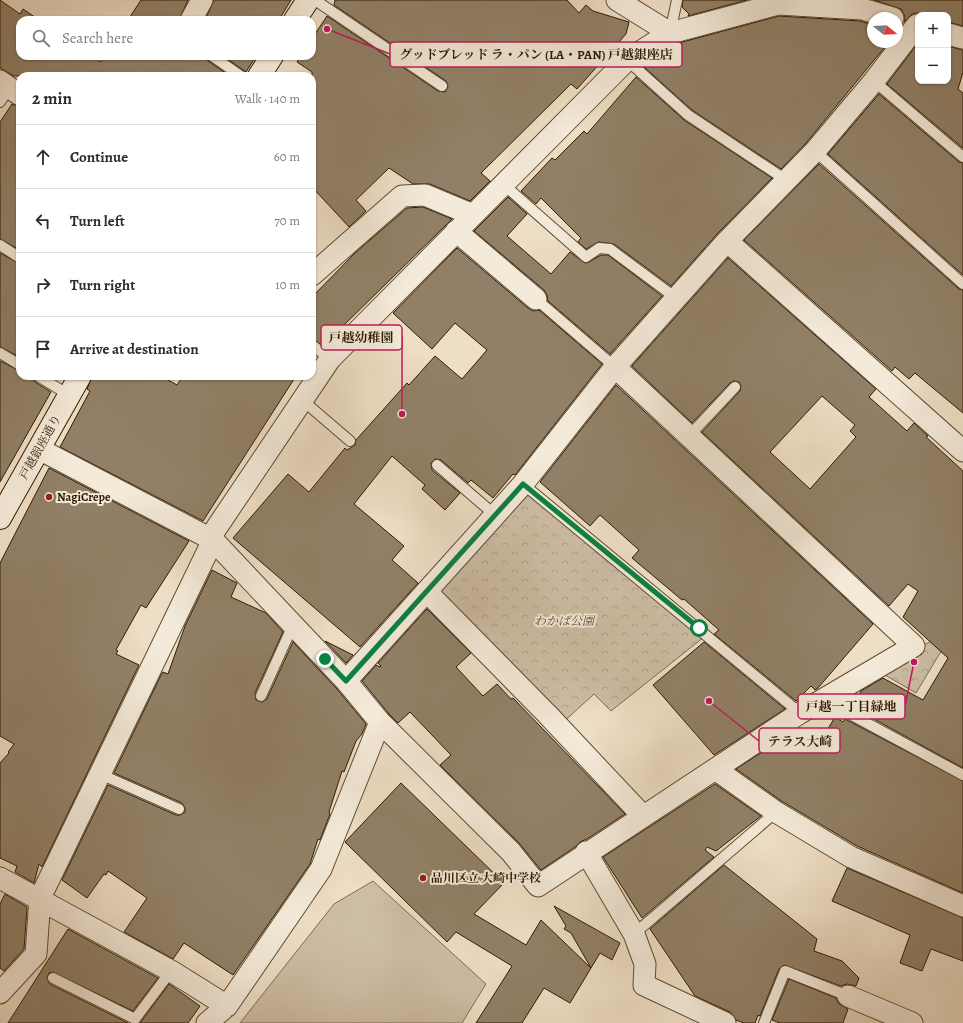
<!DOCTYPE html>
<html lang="en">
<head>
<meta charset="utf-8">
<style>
  :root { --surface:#fff; --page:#f2f2f3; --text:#2b2b33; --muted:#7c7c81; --line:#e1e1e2 }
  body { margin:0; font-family:Alegreya,"Noto Serif JP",serif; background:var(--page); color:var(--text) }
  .controls { position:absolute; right:12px; top:12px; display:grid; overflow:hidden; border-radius:8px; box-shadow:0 1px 3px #0004 }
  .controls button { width:36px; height:36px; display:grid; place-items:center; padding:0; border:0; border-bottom:1px solid var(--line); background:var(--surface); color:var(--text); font:20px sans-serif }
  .compass { position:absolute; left:867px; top:12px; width:36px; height:36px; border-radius:50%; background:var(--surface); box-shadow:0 1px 3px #0004; rotate:108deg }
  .stop { position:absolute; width:12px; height:12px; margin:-9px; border:3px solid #0b8043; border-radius:50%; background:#fff }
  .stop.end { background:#0b8043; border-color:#fff; box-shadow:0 1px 4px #0008 }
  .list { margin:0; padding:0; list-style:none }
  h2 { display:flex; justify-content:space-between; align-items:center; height:52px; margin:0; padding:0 16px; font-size:17px }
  h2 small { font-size:13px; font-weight:400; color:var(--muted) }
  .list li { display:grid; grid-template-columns:26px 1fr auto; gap:12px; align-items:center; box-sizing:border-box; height:64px; padding:0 16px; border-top:1px solid var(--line) }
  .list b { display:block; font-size:15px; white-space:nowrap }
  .list em { font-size:13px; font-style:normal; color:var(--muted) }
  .icon { flex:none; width:22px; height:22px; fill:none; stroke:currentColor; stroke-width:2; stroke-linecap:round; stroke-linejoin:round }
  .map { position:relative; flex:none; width:963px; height:1023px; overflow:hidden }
  .search { position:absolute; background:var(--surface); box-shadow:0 1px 3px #0004; left:16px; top:16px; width:300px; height:44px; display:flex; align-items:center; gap:10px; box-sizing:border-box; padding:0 14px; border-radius:12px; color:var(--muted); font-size:15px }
  .panel { position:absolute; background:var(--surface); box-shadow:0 1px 3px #0004; left:16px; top:72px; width:300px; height:308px; border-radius:12px }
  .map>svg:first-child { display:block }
  .park { fill:url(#park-crowns); stroke:#7d6c53 }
  .pitch { fill:#cdbda4; stroke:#7d6c53 }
  .building { fill:#918067; stroke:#2d1b02; fill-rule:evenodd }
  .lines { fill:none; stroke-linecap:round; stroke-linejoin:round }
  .lane-casing { stroke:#5d4c33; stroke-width:12 }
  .street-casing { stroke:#5d4c33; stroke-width:23 }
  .secondary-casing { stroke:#2d1b02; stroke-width:24 }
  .lane { stroke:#f4ead9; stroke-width:10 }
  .street { stroke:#f4ead9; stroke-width:21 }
  .secondary { stroke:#f4ead9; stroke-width:22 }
  .route { stroke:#0b8043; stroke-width:5 }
  .poi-dot { fill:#8f2418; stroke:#f4ead9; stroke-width:1.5 }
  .labels { text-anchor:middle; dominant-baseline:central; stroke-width:4; stroke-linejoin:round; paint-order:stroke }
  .street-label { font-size:12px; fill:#2d1b02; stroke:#f4ead9 }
  .poi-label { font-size:12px; font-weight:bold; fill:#2d1b02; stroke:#f4ead9; text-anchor:start }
  .park-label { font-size:12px; font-style:italic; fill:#5d4c33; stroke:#f4ead9 }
  .leader { fill:none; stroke:#c2185b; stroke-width:1.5 }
  .callout-dot { fill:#c2185b; stroke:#f4ead9; stroke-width:1.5 }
  .callout { fill:#f4ead9; stroke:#c2185b; stroke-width:1.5 }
  .callout-label { font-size:13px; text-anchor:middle; font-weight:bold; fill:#2d1b02 }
</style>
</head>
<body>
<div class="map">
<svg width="963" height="1023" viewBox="0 0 963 1023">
  <defs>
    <pattern id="park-crowns" width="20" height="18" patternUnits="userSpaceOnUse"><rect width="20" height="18" fill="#cdbda4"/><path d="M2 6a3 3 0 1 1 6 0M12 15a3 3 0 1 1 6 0" fill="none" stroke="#b0a28c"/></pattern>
  </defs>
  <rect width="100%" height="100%" fill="#eedec5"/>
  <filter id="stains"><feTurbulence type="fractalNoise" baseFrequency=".005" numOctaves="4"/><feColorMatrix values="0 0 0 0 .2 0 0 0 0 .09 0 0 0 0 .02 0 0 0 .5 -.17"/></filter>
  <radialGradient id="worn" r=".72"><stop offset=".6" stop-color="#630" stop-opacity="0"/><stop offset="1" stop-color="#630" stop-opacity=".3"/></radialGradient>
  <path class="park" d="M523,484L704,637L611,711L594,694L559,726L427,592Z
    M963,623V639L940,653L916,693L878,671Z"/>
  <path class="pitch" d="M373,881L486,984L462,1023H240L334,904Z"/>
  <path class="building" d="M0,0L20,14L23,9L39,20H20V56H93L101,62L105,56H206L208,61L230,76H14L0,68Z
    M141,0H188L179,20H128Z
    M214,0H291L279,20H205Z
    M335,0H567L579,13L586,5L593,11L629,22L626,34L577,89L571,84L481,173L490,181L470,201L430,184H413L389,168L356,200L366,211L349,227L312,187V72L297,62L301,56H312L313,37L327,16L438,91L445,92L448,86L446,81L334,5Z
    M683,0H747L688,16L689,14L682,7Z
    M874,0H963V26L948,22V15H923L918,13L912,14L904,22L905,16L901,9Z
    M779,16L860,21L873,25V42H889L806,143L781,169L692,110L644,67L652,59L675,44Z
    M918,43V81H948V46L963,50V72L958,89L963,93V148L887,84Z
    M223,56H256L246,72Z
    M636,77L684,120L772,178L718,233L671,286L614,244L599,242L586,249L578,242L581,238L541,198L536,204L521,191L552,158L555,160L584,131L587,134Z
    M879,94L959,162L963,163V275L828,154Z
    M12,104L20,107V250L0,239V122Z
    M819,164L959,289L963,290V413L915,373L909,379L895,367L892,371L744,240Z
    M508,197L527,214L507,236L551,274L570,252L585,263L589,262L601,255H608L662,296L610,354L548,301L547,295L544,290L474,231Z
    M423,207L452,219L336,333L335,332L322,345L312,339V297L355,253L407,208Z
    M457,248L528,308L533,311L539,310L602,364L515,475L513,474L493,498L471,480L468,483L441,460L435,459L431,463L432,470L460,493L445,510L422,489L425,485L392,456L354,504L404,546L392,560L418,583L360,647L233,538L288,474L309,492L345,448L347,450L355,445L356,440L407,383L409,385L435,356L462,379L487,350L455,323L432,349L393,313Z
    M0,253L20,264V357L0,347Z
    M728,258L876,389L869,397L907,431L914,423L928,436L926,437L963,471V768L852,707L861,691L883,678L923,700L948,658L903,617L918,591L908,584L889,606L702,432L740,391L741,386L739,382L734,381L730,383L692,423L632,366ZM822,396L855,425L850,431L856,437L810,489L770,452Z
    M0,361L20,371V376H32L35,382L51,392L0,482Z
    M92,376H161L177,385L183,376H296L203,521L60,447L90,391L87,389Z
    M616,385L873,624L818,688L815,690L811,686L796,701L714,634L719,630L684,599L682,600L632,558L639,550L600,515L590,526L540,482Z
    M49,468L189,541L146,608L141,605L116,650L118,651L116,654L139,665L42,867L39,864L34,883L15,872L17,866L0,858V763L9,753L8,752L14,744L0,736V563Z
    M212,570L237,583L231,597L266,613L283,632L255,693L256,700L262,702L267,699L293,642L337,689L366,724L362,734L356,741L344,772L342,771L329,812L330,814L320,840L318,839L310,864L233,975L184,943L173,959L124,932L147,898L108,871L106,875L104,874L87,898L62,880L108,785L176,815H180L185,812V808L182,803L114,773L161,675L163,672L168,674L185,626Z
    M427,609L471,653L456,667L483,696L497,684L511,699L513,698L625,814L587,839L580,842L575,847L541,870L519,843L440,765L451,755L410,712L398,723L389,714L362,681L376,665L380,667L381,666L378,663Z
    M325,641L353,655L346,663Z
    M704,642L785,709L714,755L653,685Z
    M835,717L843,722L845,719L963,781V893L857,846L783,802L736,769L793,732L816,749Z
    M401,783L504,883L474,914L526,945L541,920L591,968L570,1003L544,988L522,1023H476L512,966L456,932L447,942L345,842Z
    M715,784L761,816L716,851L707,847L705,850L714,857L642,918L603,857Z
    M724,865L817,939L814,951L842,961L859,978L856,986L847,984L841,986L784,965L779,969L760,1016L758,1015L755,1023H744L736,1020L730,1012L695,996L650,929Z
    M847,868L963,918V961L931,949L922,971L900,963L910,935L832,901Z
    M5,894L27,907L24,949L4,971L0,968V904Z
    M554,906L620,943L612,960L600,953L591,968L571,933L564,929L566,926Z
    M68,929L158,978L133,1011L52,972L49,973L47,978L50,984L128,1023H8Z
    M789,979L836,998L839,1004L848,1009L843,1023H780L772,1020Z
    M169,984L200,1006L188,1023H140Z"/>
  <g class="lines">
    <g class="lane-casing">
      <path id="lane" d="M315,0L442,86
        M670,33L677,0
        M212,56L241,76
        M627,60L688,115L786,180
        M874,81L963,157
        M0,102L10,87
        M815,151L963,284
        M503,184L586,257L599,248L610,249L676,298
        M0,245L20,258
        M536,299L615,367
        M312,345L330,359
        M0,353L20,365
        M38,376L69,395
        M301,399L350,441
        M689,436L735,387
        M437,465L495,515
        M523,484L800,713
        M261,696L293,625
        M824,700L963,775
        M100,774L179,809
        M634,934L776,812
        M53,978L135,1019L171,971
        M764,1023L785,971L848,996"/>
    </g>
    <g class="street-casing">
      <path id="street" d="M617,0L670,33
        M191,20L202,0
        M948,34L963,38
        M0,81L20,95
        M456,231L536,299
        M727,241L963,451
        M312,275L402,196L425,195L473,215
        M39,449L213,540L346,681L523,484L615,367L727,241L815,151L874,81L917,25
        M209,539L330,359L627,60L670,33L778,4L862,9L893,18
        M427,592L547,714L642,815
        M346,681L380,722L511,852L538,886L800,713L914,646L615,367
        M715,769L776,812L851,857L963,906
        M586,852L634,934L645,964L644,985L725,1023
        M0,878L171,971L227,1006
        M0,993L36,954L40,898L213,540
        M848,996L912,1023
        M207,1023L227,1006L321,869L380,722"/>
    </g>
    <g class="secondary-casing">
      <path id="secondary" d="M295,20L308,0
        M259,76L272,56
        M0,518L80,376"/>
    </g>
    <use href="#lane" class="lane"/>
    <use href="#street" class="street"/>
    <use href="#secondary" class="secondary"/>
  </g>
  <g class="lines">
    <path class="route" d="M325,659L346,681L523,484L699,628"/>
  </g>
  <g class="poi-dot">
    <circle cx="49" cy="497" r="4"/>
    <circle cx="423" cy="878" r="4"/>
  </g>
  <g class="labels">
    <g class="street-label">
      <text transform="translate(40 447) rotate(-61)">戸越銀座通り</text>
    </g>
    <g class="poi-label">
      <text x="57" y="497">NagiCrepe</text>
      <text x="431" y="878">品川区立 大崎中学校</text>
    </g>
    <g class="park-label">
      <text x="564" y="621">わかば公園</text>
    </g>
  </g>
  <path class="leader" d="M327 29L390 54M402 414L402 337M914 662L905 706M709 701L759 741"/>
  <g class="callout-dot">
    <circle cx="327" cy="29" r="4"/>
    <circle cx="402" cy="414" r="4"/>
    <circle cx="914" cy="662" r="4"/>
    <circle cx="709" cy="701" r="4"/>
  </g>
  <g class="callout">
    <rect x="390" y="42" width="292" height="25" rx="4"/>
    <rect x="321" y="325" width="81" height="25" rx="4"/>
    <rect x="798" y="694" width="107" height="25" rx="4"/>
    <rect x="759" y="728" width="81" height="25" rx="4"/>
  </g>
  <g class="callout-label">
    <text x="536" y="59">グッドブレッド ラ・パン (LA・PAN) 戸越銀座店</text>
    <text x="361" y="342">戸越幼稚園</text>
    <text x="851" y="711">戸越一丁目緑地</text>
    <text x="800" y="746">テラス大崎</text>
  </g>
  <rect width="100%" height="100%" filter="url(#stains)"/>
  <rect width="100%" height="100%" fill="url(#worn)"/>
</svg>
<div class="controls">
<button>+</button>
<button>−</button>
</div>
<svg class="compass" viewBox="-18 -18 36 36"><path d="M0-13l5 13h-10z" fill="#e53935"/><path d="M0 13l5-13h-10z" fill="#7c7c81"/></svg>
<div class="stop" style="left:699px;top:628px"></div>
<div class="stop end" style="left:325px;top:659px"></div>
<div class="search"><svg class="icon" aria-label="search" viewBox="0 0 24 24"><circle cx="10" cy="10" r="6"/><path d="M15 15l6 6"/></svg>Search here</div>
<section class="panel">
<h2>2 min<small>Walk · 140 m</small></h2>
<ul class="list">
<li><svg class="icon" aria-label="ahead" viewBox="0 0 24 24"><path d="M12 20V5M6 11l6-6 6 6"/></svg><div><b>Continue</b></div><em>60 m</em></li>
<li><svg class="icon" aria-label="left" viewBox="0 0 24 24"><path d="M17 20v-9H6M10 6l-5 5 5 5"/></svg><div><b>Turn left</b></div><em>70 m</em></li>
<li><svg class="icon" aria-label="right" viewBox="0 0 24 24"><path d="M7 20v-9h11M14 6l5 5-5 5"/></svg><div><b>Turn right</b></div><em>10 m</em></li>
<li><svg class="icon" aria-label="arrive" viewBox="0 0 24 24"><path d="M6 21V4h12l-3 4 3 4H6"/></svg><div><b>Arrive at destination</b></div></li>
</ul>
</section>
</div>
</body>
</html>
